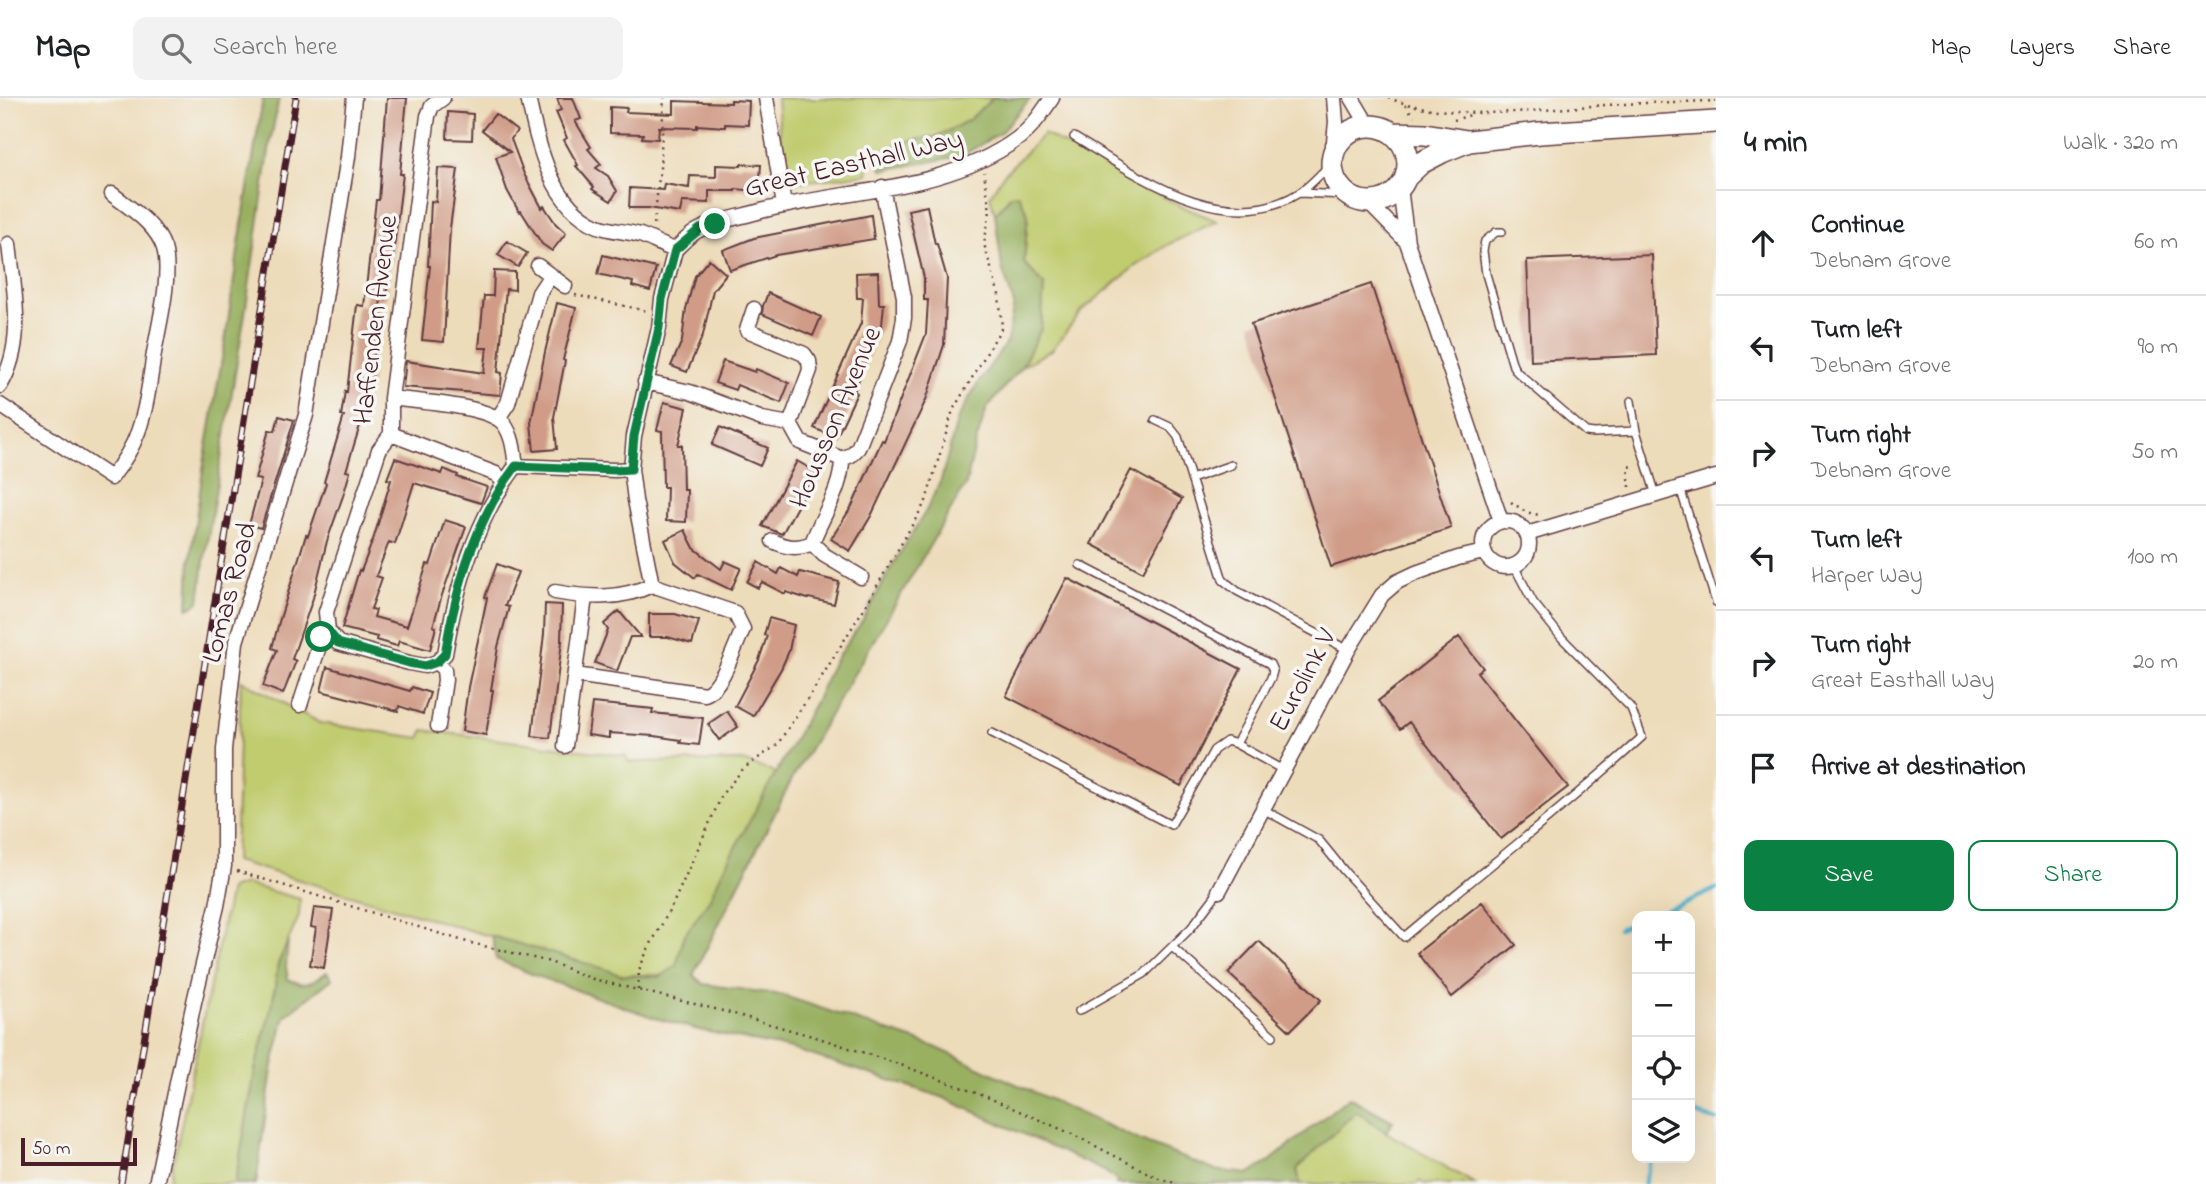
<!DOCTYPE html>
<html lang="en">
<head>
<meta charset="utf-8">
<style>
  :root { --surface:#fff; --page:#f2f2f2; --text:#202124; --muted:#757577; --line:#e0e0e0; --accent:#0b8043 }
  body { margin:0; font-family:"Indie Flower",sans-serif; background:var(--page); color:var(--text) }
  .controls { position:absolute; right:21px; bottom:21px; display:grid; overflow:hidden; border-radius:14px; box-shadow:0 7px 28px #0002 }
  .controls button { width:63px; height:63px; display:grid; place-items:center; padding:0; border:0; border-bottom:2px solid var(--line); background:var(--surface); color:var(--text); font:35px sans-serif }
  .scale { position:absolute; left:21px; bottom:18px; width:116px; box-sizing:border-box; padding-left:7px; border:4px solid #4a1f2b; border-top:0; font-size:19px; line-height:24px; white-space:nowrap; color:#4a1f2b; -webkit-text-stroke:5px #f6f6f2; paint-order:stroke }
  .stop { position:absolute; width:21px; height:21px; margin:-16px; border:5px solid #0b8043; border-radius:50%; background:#fff }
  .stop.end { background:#0b8043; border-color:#fff; box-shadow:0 2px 7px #0008 }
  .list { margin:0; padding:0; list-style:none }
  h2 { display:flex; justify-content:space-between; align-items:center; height:91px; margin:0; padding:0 28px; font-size:30px }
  h2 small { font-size:23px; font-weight:400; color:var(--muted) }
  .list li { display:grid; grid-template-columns:46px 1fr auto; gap:21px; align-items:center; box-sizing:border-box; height:105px; padding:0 28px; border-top:2px solid var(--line) }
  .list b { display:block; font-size:26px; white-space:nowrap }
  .list p { margin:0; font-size:23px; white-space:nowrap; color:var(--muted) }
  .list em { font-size:23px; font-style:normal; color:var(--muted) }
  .actions { display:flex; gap:14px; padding:21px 28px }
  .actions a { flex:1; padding:16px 0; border:2px solid var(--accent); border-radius:14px; text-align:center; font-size:24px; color:var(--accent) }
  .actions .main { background:var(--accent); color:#fff }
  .icon { flex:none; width:38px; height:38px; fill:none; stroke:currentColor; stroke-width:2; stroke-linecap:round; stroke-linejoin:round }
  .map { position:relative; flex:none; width:1716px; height:1086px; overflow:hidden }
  header { display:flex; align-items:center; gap:42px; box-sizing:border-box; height:98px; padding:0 35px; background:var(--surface); border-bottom:2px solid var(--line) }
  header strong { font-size:33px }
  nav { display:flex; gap:38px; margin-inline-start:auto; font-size:24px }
  .search { width:490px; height:63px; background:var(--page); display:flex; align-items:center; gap:18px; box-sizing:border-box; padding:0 24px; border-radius:14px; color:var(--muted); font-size:26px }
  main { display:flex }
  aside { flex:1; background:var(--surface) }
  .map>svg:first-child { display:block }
  .green { fill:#c0cc6e; stroke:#85764c; stroke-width:2 }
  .forest { fill:#98b061; stroke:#716846; stroke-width:2 }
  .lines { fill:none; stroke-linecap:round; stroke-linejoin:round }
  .stream { stroke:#4aadc9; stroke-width:4.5 }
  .building { fill:#d09c87 }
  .lane-casing { stroke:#623b40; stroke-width:10 }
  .street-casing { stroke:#623b40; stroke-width:17 }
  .secondary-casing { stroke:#623b40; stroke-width:24 }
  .path { stroke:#623b40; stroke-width:2.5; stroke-dasharray:2 5; stroke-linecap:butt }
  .lane { stroke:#fff; stroke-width:7 }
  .street { stroke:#fff; stroke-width:14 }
  .secondary { stroke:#fff; stroke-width:21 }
  .rail-casing { stroke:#4a1f2b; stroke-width:7 }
  .rail { stroke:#f6f6f2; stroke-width:4.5; stroke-dasharray:13; stroke-linecap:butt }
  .route { stroke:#0b8043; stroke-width:9 }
  .labels { text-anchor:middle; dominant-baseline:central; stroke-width:7; stroke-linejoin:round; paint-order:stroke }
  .street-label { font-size:28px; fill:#4a1f2b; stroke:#f6f6f2 }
</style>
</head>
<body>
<header>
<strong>Map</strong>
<div class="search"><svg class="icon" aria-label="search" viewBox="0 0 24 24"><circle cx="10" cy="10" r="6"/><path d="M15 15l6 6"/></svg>Search here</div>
<nav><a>Map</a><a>Layers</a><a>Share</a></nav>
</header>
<main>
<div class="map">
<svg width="1716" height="1086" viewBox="0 0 1716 1086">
  <rect width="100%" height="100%" fill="#f6f6f2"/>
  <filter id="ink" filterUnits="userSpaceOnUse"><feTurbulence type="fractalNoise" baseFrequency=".0143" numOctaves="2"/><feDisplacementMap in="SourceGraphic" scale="14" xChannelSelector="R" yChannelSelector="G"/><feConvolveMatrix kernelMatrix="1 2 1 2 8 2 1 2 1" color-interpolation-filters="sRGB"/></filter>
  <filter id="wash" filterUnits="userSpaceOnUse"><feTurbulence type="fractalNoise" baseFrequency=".00686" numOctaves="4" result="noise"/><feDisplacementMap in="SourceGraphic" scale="28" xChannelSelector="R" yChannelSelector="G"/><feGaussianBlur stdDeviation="1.57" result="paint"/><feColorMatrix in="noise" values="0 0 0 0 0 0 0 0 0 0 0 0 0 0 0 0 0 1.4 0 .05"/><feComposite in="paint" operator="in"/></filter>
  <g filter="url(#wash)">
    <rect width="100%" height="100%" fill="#eddcba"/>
    <path class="green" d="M777,0H993L969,22L939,38L904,44L891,50L876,61L870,57L867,76L784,86Z
      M1044,36L1181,108L1217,123L1169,146L1134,169L1082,213L1052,252L1022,268L1041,231L1044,187L1024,165L1028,116L1011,97L995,116L990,98L1003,77Z
      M241,582L320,625L420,640L424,632L626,658L628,664L743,663L792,681L693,877H621L235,763Z
      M245,786L300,801L299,818L278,866L273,903L256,968L235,1086H169L230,791Z
      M1356,1013L1386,1034L1475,1086H1424L1420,1083L1418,1086H1300L1297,1071Z"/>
    <path class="forest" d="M263,0H279L270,46L246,209L204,464L199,504L188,510L190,463L204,365L226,238L240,139Z
      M993,0H1031L1000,35L961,58L883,72L876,61L891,50L904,44L939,38L969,22Z
      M1018,96L1028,116L1024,165L1044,187L1041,231L1022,268L987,310L975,347L966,386L792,681L693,877L703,886L782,897L935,949L1141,1043L1214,1072L1248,1076L1269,1064L1349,999L1393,1023L1386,1034L1356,1013L1297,1071L1300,1086H1116L1118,1083L1104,1073L942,999L792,951L699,932L655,920L534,877L496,861L492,838L605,871L621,877L660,879L676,868L684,838L709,802L725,768L816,602L833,565L863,522L890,471L926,413L941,382L958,320L975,290L1007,243L1014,206L1002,170L995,116L1011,97Z
      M288,844L286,869L288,881C306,890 312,885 327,874L332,881L285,918L272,971L256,1086H235L256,968L273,903L278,866Z"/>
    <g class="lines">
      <path class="stream" d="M1648,818L1676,809L1716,791
        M1619,831L1637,823
        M1690,1014L1716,1022
        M1644,1086L1652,1060"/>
    </g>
    <g id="blocks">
      <path class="building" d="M387,0H407L400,76H403L392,166H389L386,201H381L370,292H368L364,321H362L346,373L350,374L343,398L327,443L313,500L292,561L296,563L283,596L263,588L277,552L272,550L279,524L306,437L308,438L326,385L324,384L344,318H341L345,293L347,294L357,207L364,208L376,102H379Z
        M557,0H573L581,21L575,23L591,49L588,51L601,66L596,70L608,78L617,93L611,103L592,91L594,89L576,68L578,67L564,42L567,40L556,14L561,12Z
        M731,2L749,3L748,27L725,26V29L697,27V30L659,29L658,41L642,40L643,36L610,35V9L627,10L626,14L674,16V3L731,5Z
        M448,14L473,16L472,42L447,41Z
        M495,16L517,33L511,41L524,76L542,110L544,108L556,126L566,135L552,153L542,146L521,113L519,114L507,92L496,59L510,54L482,32Z
        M741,66L761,67L759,93L735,91V93H709V105L682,104L680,115L649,110H629L630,90L663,92L664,86L689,90L690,78L716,79V67L741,68Z
        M438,70L458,71L450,130L444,244L422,242L430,168H428L431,103L436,104Z
        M927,108L935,146H937L947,180L944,247L926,302L871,418L850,453L831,441L852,408L882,342L884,343L926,236L928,202H924V180L908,112Z
        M871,117L874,141L776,157L730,172L723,152L754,140Z
        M507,143L527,155L518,169L498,157Z
        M603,157L656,170L650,193L632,188L633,184L598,176Z
        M1652,157L1656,257L1531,263L1527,162Z
        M709,161L726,176L713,192L703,237L687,274L671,268L682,243L686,211L695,178Z
        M494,173L515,174V192L506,191L498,274L502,275L500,297L403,289L406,263L484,275L487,250H479L484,198H493Z
        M878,174L879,206H884L882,227L854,293L857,295L836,340L814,330L861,225L863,200H857L856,175Z
        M1371,186L1451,430L1331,469L1251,226Z
        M768,195L821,219L813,238L762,216L763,208Z
        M557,205L576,210L563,262L565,263L554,319L557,351L534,353L531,325L545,254Z
        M723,263L755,274L756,271L789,285L781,305L737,287L735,292L715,285Z
        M664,304L687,310L678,347H682L683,392H687L686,424L666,423L667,389H663L662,333L657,332Z
        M279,318L294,322L261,430L249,427L261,382L255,381L269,332L275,333Z
        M720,329L768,350L760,368L712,347Z
        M395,360L442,376L444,371L458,377L457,379L487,389L481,405L414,385L395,446L389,444L376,478L382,480L371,511L376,512L374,519L407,528L427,466L430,467L445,422L466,429L442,497L433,528L436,529L430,552L399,543L397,548L376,542L377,539L342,530L359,472L361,473L374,439L391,382L387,381Z
        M797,363L816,374L782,436L762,428Z
        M1131,372L1182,401L1143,474L1091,446Z
        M685,432L694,450L721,471L725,463L741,470L731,492L698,476L695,480L675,464L665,442Z
        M758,464L778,476L781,470L798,479L800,474L839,484L834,506L809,500L808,501L786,494L785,496L762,484L758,490L747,484Z
        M497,466L518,474L505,508L509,509L498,549L491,592H493L486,637L462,633L468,589L487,500L485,499Z
        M1067,480L1241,571L1181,688L1006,598Z
        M545,506L562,507L561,543H562L550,640L532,638L544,536Z
        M619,513L641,539H630L617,573L595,565L608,532L604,526Z
        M649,516H675L699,523L692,546L668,539H649Z
        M769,520L794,527L789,553L781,571L753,618L735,608L759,562L767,538L764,537Z
        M1459,539L1483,570L1477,574L1568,689L1501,741L1409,624L1400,631L1378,603Z
        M327,569L410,593L412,589L430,595L423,616L399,608L398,613L321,593Z
        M592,605L653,611L652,615L703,620L699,647L680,645L681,642L654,638L609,635V640L588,637Z
        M727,613L738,629L719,642L708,626Z
        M1482,804L1516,847L1452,899L1417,855Z
        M314,810L333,812L324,870L310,867L316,830L311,829Z
        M1259,843L1321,902L1290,933L1228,875Z"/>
    </g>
  </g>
  <g filter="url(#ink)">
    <use href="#blocks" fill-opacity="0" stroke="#623b40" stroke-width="2"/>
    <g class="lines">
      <g class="lane-casing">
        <path id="lane" d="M1074,39C1137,77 1224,141 1299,95C1310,88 1321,75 1331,66
          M1299,95L1346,97
          M1502,134H1496L1485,143L1483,153L1486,176L1513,268L1517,274L1586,334L1594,335L1636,333
          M1631,303L1636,333L1656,397
          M1155,322L1170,329L1178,339L1223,482L1237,493L1348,552
          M1191,381L1231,367
          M1680,390L1716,504
          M1080,467L1270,566L1273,573L1271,580L1236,646
          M992,635L1171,727L1214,652L1227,643L1236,646L1283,672
          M1263,711L1319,742L1345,774L1404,839C1483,772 1566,709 1642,639L1631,610L1561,539L1533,504L1514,468
          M1172,849L1273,938
          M1079,913L1144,876L1191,830L1219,793"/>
      </g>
      <g class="street-casing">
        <path id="street" d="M528,0C538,45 550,108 598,128C611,133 626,133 640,137C652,141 662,148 675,152C682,145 690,136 699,132C718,122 741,119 761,113C846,91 945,94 1017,41C1032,30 1042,15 1052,0
          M766,0L784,107
          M1352,0L1368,27
          M1333,54L1336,24L1334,0
          M1400,90L1407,144L1501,423
          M1369,105L1406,143
          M538,168L565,188
          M754,211L747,232L804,256L809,263L810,272L790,326L800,344L842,361
          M645,284L690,294L762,321L790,326
          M0,288C26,245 14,194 9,146
          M391,300C417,304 488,307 504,326C513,338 514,354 516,368
          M0,307L111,380C122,366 132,351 138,334C147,309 150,281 154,255C159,227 172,176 164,150C156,126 131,111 112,96
          M498,320L508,305L539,195L551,177
          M391,336L496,376L504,384
          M842,361L851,357L858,350L900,243L904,220V199L882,89
          M1483 446a23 23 0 1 1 46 0a23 23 0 1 1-46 0Z
          M1527,436L1716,379
          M773,443C787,450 798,451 812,445C822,417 842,392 842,361
          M812,445L824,457L861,479
          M652,487L635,402L631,371L634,338L659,230L662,201L675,152
          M555,494C589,500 620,502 652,487L735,515L743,531C735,548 722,590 705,596L575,577
          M328,533L338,545L409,565L425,568L437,564L445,556C456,490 475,422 516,368L615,372L631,371
          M437,564L444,572L445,582L438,628
          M300,607L322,539L328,533L326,514L379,352L391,336V300L428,18L432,8L443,0
          M565,648L585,499
          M1219,793L1348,552L1382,497L1397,484L1416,475L1458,460L1484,454
          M156,1086L194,904L217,808L224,768V651L236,544L306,317L348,59L354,0"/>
      </g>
      <g class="secondary-casing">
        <path id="secondary" d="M1332 66a38 38 0 1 1 76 0a38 38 0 1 1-76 0Z
          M1393,35L1425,36L1467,43
          M1406,79L1421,65L1442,54L1469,43L1540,35L1716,24"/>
      </g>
      <path class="path" d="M1388,0C1455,24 1523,13 1592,8C1633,5 1675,4 1716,3
        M1405,7L1414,18
        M1454,22L1474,16
        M654,126L660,70L664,0
        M575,197L647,213
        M1630,389L1628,369L1635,367
        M1511,404L1526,414L1539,417
        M237,773L467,844L550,864L593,881L727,914L819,940L901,967L987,999L1072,1036L1156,1079L1177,1086
        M638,892L639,872L647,853L672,808L723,695L744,670L777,647L816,588L866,507L926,403L953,312L1002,229L999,197L984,146L990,113L984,74"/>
      <use href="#lane" class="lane"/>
      <use href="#street" class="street"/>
      <use href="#secondary" class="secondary"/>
      <g class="rail-casing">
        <path id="rail" d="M121,1086L296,0"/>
      </g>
      <use href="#rail" class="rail"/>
    </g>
  </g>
  <g class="lines" filter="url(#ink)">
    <path class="route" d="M321,539L328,533L338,545L409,565L425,568L437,564L445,556C456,490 475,422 516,368L615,372L631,371L634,338L659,230L662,201L675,152L700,131L715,126"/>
  </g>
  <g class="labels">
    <g class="street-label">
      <text transform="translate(854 67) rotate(-13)">Great Easthall Way</text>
      <text transform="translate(377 222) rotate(-83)">Haffenden Avenue</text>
      <text transform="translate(837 320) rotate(-67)">Housson Avenue</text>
      <text transform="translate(231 495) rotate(-75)">Lomas Road</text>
      <text transform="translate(1304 583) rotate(-62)">Eurolink V</text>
    </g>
  </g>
</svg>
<div class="controls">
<button>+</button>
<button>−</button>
<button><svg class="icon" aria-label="locate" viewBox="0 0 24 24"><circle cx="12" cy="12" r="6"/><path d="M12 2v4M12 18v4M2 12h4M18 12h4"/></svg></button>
<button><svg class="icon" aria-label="layers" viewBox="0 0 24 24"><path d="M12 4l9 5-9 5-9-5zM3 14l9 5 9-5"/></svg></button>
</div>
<div class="scale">50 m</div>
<div class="stop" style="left:321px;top:539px"></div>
<div class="stop end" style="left:715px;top:126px"></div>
</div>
<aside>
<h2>4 min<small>Walk · 320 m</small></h2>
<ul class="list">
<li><svg class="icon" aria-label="ahead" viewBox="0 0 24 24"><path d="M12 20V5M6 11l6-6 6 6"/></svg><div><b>Continue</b><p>Debnam Grove</p></div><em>60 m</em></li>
<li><svg class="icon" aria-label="left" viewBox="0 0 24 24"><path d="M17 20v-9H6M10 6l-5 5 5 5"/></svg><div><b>Turn left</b><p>Debnam Grove</p></div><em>90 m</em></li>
<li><svg class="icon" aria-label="right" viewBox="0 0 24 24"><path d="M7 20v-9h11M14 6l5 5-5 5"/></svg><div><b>Turn right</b><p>Debnam Grove</p></div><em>50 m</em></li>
<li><svg class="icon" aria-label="left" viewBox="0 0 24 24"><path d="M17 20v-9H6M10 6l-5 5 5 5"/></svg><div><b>Turn left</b><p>Harper Way</p></div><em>100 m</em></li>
<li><svg class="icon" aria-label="right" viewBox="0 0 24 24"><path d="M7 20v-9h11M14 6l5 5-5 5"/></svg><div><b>Turn right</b><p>Great Easthall Way</p></div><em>20 m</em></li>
<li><svg class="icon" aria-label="arrive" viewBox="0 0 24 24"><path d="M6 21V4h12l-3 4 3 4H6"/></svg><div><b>Arrive at destination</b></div></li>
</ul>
<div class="actions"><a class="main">Save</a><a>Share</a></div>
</aside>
</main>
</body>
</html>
